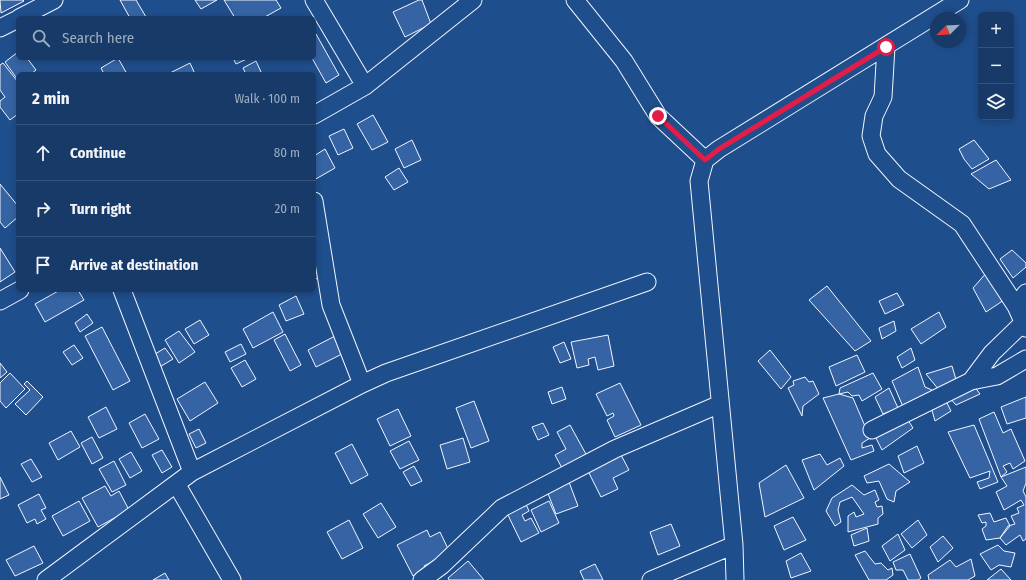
<!DOCTYPE html>
<html lang="en">
<head>
<meta charset="utf-8">
<style>
  :root { --surface:#173a69; --page:#244571; --text:#f1f3f6; --muted:#9eadc0; --line:#36547d }
  body { margin:0; font-family:"Fira Sans Condensed",sans-serif; background:var(--page); color:var(--text) }
  .controls { position:absolute; right:12px; top:12px; display:grid; overflow:hidden; border-radius:6px; box-shadow:0 2px 6px #0003 }
  .controls button { width:36px; height:36px; display:grid; place-items:center; padding:0; border:0; border-bottom:1px solid var(--line); background:var(--surface); color:var(--text); font:20px sans-serif }
  .compass { position:absolute; left:930px; top:12px; width:36px; height:36px; border-radius:50%; background:var(--surface); box-shadow:0 2px 6px #0003; rotate:246deg }
  .stop { position:absolute; width:12px; height:12px; margin:-9px; border:3px solid #e11d48; border-radius:50%; background:#fff }
  .stop.end { background:#e11d48; border-color:#fff; box-shadow:0 1px 4px #0008 }
  .list { margin:0; padding:0; list-style:none }
  h2 { display:flex; justify-content:space-between; align-items:center; height:52px; margin:0; padding:0 16px; font-size:17px }
  h2 small { font-size:13px; font-weight:400; color:var(--muted) }
  .list li { display:grid; grid-template-columns:26px 1fr auto; gap:12px; align-items:center; box-sizing:border-box; height:56px; padding:0 16px; border-top:1px solid var(--line) }
  .list b { display:block; font-size:15px; white-space:nowrap }
  .list em { font-size:13px; font-style:normal; color:var(--muted) }
  .icon { flex:none; width:22px; height:22px; fill:none; stroke:currentColor; stroke-width:2; stroke-linecap:round; stroke-linejoin:round }
  .map { position:relative; flex:none; width:1026px; height:580px; overflow:hidden }
  .search { position:absolute; background:var(--surface); box-shadow:0 2px 6px #0003; left:16px; top:16px; width:300px; height:44px; display:flex; align-items:center; gap:10px; box-sizing:border-box; padding:0 14px; border-radius:6px; color:var(--muted); font-size:15px }
  .panel { position:absolute; background:var(--surface); box-shadow:0 2px 6px #0003; left:16px; top:72px; width:300px; height:220px; border-radius:6px }
  .map>svg:first-child { display:block }
  .building { fill:#3563a3; stroke:#f2f6ff }
  .lines { fill:none; stroke-linecap:round; stroke-linejoin:round }
  .minor-casing { stroke:#f2f6ff; stroke-width:19 }
  .minor { stroke:#1f4e8c; stroke-width:17 }
  .route { stroke:#e11d48; stroke-width:5 }
</style>
</head>
<body>
<div class="map">
<svg width="1026" height="580" viewBox="0 0 1026 580">
  <rect width="100%" height="100%" fill="#1f4e8c"/>
  <path class="building" d="M0,0H23L24,1L1,13Z
    M120,0H136L146,17L130,18Z
    M195,0H217L201,9Z
    M224,0H276L281,8L263,18H235Z
    M419,0H422L431,24L405,37L393,12Z
    M316,34L339,75L326,83L312,58H314V35Z
    M18,52V58H27L36,70L31,74H18V80L5,62Z
    M118,58L127,74H104L101,68Z
    M233,58H249L236,64Z
    M256,61L262,74H246L243,68Z
    M3,63L18,82V114L10,120L0,107V101L5,97L0,90V65Z
    M190,63L195,74H168Z
    M373,115L388,142L372,150L357,124Z
    M344,129L353,148L338,155L329,136Z
    M412,140L421,160L404,168L395,149Z
    M974,140L989,159L972,169L964,159L959,149Z
    M325,149L335,168L314,180V156Z
    M996,160L1011,180L989,189L971,174Z
    M399,168L408,182L394,190L385,177Z
    M0,184L18,206V217L5,228L0,222Z
    M0,248L15,272L0,282Z
    M314,248L322,278L314,279Z
    M1012,250L1026,263V267L1013,278L1000,259Z
    M988,271L1004,300L986,312L973,288Z
    M827,286L871,341L855,351L809,300Z
    M60,290H78L84,300L45,322L35,304Z
    M897,293L904,305L885,314L879,301Z
    M296,296L304,314L286,321L279,305Z
    M273,312L283,332L253,348L243,329Z
    M939,312L946,327L921,344L911,329Z
    M87,314L93,323L80,332L75,323Z
    M200,320L209,335L194,344L185,329Z
    M894,321L896,331L882,339L879,328Z
    M102,327L130,381L113,390L85,336Z
    M179,331L195,352L179,363L165,340Z
    M285,334L301,365L290,371L274,340Z
    M337,335L346,352L316,367L308,350Z
    M608,335L614,366L598,370L595,357L588,359L589,365L577,368L571,342Z
    M564,342L571,359L560,363L553,347Z
    M241,344L246,354L230,362L225,352Z
    M74,345L83,358L72,365L63,352Z
    M165,348L173,359L158,368L150,357Z
    M911,348L915,360L902,368L897,357Z
    M770,350L791,377L781,389L758,361Z
    M857,355L865,372L836,386L829,367Z
    M245,360L256,379L242,387L231,368Z
    M0,363L7,372L0,378Z
    M952,366L957,383L939,390L926,374Z
    M918,367L925,387L932,390L934,396L904,409L892,381Z
    M10,373L25,389L6,408L0,401V383Z
    M873,373L882,389L862,401L859,395L852,396L848,392L839,394L840,388Z
    M805,377L809,382L813,381L819,394L803,406L802,416L788,388L794,385L793,381Z
    M27,381L43,397L26,415L15,404L30,390L24,384Z
    M205,382L218,403L190,421L177,399Z
    M620,383L641,425L615,437L607,420L614,416L613,413L607,416L596,394Z
    M972,383L980,394L956,405L949,397Z
    M562,387L566,399L552,404L548,392Z
    M889,388L898,408L883,414L875,397Z
    M839,394L853,398L870,438L862,443V448L872,445L874,451L851,460L823,398Z
    M1026,397V418L1007,424L1001,407Z
    M945,399L951,411L935,421L931,407Z
    M474,401L489,441L471,448L456,408Z
    M106,407L117,429L99,438L88,417Z
    M398,409L411,436L390,446L377,419Z
    M994,412L1003,433L1011,429L1025,461L1013,469L1010,463L1003,466L1007,472L1001,477L979,419Z
    M145,414L159,439L142,448L129,423Z
    M906,417L913,428L882,450L874,434Z
    M543,423L549,435L538,440L532,427Z
    M570,425L587,456L563,470L555,455L566,449L557,432Z
    M974,425L998,482L980,489L977,482L989,478L990,471L970,478L948,432Z
    M199,429L206,443L196,448L189,434Z
    M71,431L80,447L58,460L49,443Z
    M92,437L103,458L92,464L81,443Z
    M463,438L470,462L447,469L440,445Z
    M409,441L419,460L400,469L390,451Z
    M352,444L368,475L351,484L335,453Z
    M917,446L924,463L904,473L898,456Z
    M162,450L172,467L162,473L152,455Z
    M131,452L142,471L130,478L119,459Z
    M620,453L629,470L613,478L618,489L601,497L587,469Z
    M820,454L827,465L840,458L844,466L814,490L802,460Z
    M31,459L42,477L32,482L21,464Z
    M114,461L126,485L112,492L99,469Z
    M889,464L910,482L896,491L894,502L887,499L879,481L867,483L864,476Z
    M786,465L804,498L765,517L759,483Z
    M414,466L422,481L411,486L403,472Z
    M1026,467V483L1023,491L1026,497V539L1023,541L1020,535L1006,545L1000,538L1008,526L1015,524L1011,516L1019,513L1017,508L1024,505L1021,500L1004,510L996,492L1007,486L1001,477Z
    M0,477L9,495L0,499Z
    M569,482L578,506L556,514L547,491Z
    M852,485L864,495L875,490L879,500L875,502L877,507L882,506L883,514L878,518V524L848,532V516L854,512L856,517L864,514L852,497L840,502L838,510L841,522L835,526L826,511L832,498Z
    M105,486L111,496L119,491L129,510L98,527L82,498Z
    M39,494L46,508L41,510L46,519L37,524L35,519L27,523L18,505Z
    M79,501L90,521L63,536L52,516Z
    M549,501L559,523L541,532L531,510Z
    M525,502L529,511L522,515L525,521L531,518L539,533L521,542L506,511Z
    M381,503L396,527L378,538L363,514Z
    M990,513L994,522L1006,518L1010,526L1000,538L986,540L982,529L986,526V522L982,523L978,515Z
    M793,517L806,540L784,550L774,526Z
    M349,520L363,548L342,559L327,532Z
    M918,520L927,535L912,548L901,534Z
    M671,524L680,546L658,555L650,532Z
    M867,528L869,541L854,546L851,535Z
    M427,530L430,537L440,532L450,553L424,566L426,570L413,576L397,545Z
    M898,534L905,550L890,561L882,546Z
    M943,536L953,548L938,562L930,547Z
    M998,545L1004,551L1015,553L1011,567L999,565L991,570L980,554Z
    M34,546L43,563L15,576L6,560Z
    M865,551L875,564L881,563L888,570L892,568L893,575L886,580H869L855,555Z
    M801,553L811,571L791,578L786,561Z
    M910,554L921,578L918,580H908L903,570H896L893,562Z
    M971,559L975,576L968,580H929L928,575L950,560L956,567Z
    M468,561L484,580H449L448,578Z
    M595,564L603,580H584L580,571Z
    M1001,569L1011,580H987Z
    M165,573L169,580H153Z"/>
  <g class="lines">
    <g class="minor-casing">
      <path id="minor" d="M314,0L365,86
        M575,0L624,61L658,116L705,160
        M19,18L54,0
        M0,28L18,19
        M886,47L883,97L874,116L871,136L877,154L899,179L962,224L1016,306L1026,328
        M314,115L365,86L473,0
        M314,201L331,305L362,384
        M122,290L192,472
        M0,301L20,290
        M1016,306L1026,293
        M971,381L992,353L1024,322
        M872,430L971,381L997,376L1026,359
        M177,485L232,580
        M46,580L192,472L362,384L386,373L647,282
        M422,580L441,566L502,508L615,449L720,404
        M651,580L734,545
        M735,580L734,545L699,181L705,160L719,149L960,0"/>
    </g>
    <use href="#minor" class="minor"/>
  </g>
  <g class="lines">
    <path class="route" d="M658,116L705,160L719,149L886,47"/>
  </g>
</svg>
<div class="controls">
<button>+</button>
<button>−</button>
<button><svg class="icon" aria-label="layers" viewBox="0 0 24 24"><path d="M12 4l9 5-9 5-9-5zM3 14l9 5 9-5"/></svg></button>
</div>
<svg class="compass" viewBox="-18 -18 36 36"><path d="M0-13l5 13h-10z" fill="#e53935"/><path d="M0 13l5-13h-10z" fill="#9eadc0"/></svg>
<div class="stop" style="left:886px;top:47px"></div>
<div class="stop end" style="left:658px;top:116px"></div>
<div class="search"><svg class="icon" aria-label="search" viewBox="0 0 24 24"><circle cx="10" cy="10" r="6"/><path d="M15 15l6 6"/></svg>Search here</div>
<section class="panel">
<h2>2 min<small>Walk · 100 m</small></h2>
<ul class="list">
<li><svg class="icon" aria-label="ahead" viewBox="0 0 24 24"><path d="M12 20V5M6 11l6-6 6 6"/></svg><div><b>Continue</b></div><em>80 m</em></li>
<li><svg class="icon" aria-label="right" viewBox="0 0 24 24"><path d="M7 20v-9h11M14 6l5 5-5 5"/></svg><div><b>Turn right</b></div><em>20 m</em></li>
<li><svg class="icon" aria-label="arrive" viewBox="0 0 24 24"><path d="M6 21V4h12l-3 4 3 4H6"/></svg><div><b>Arrive at destination</b></div></li>
</ul>
</section>
</div>
</body>
</html>
